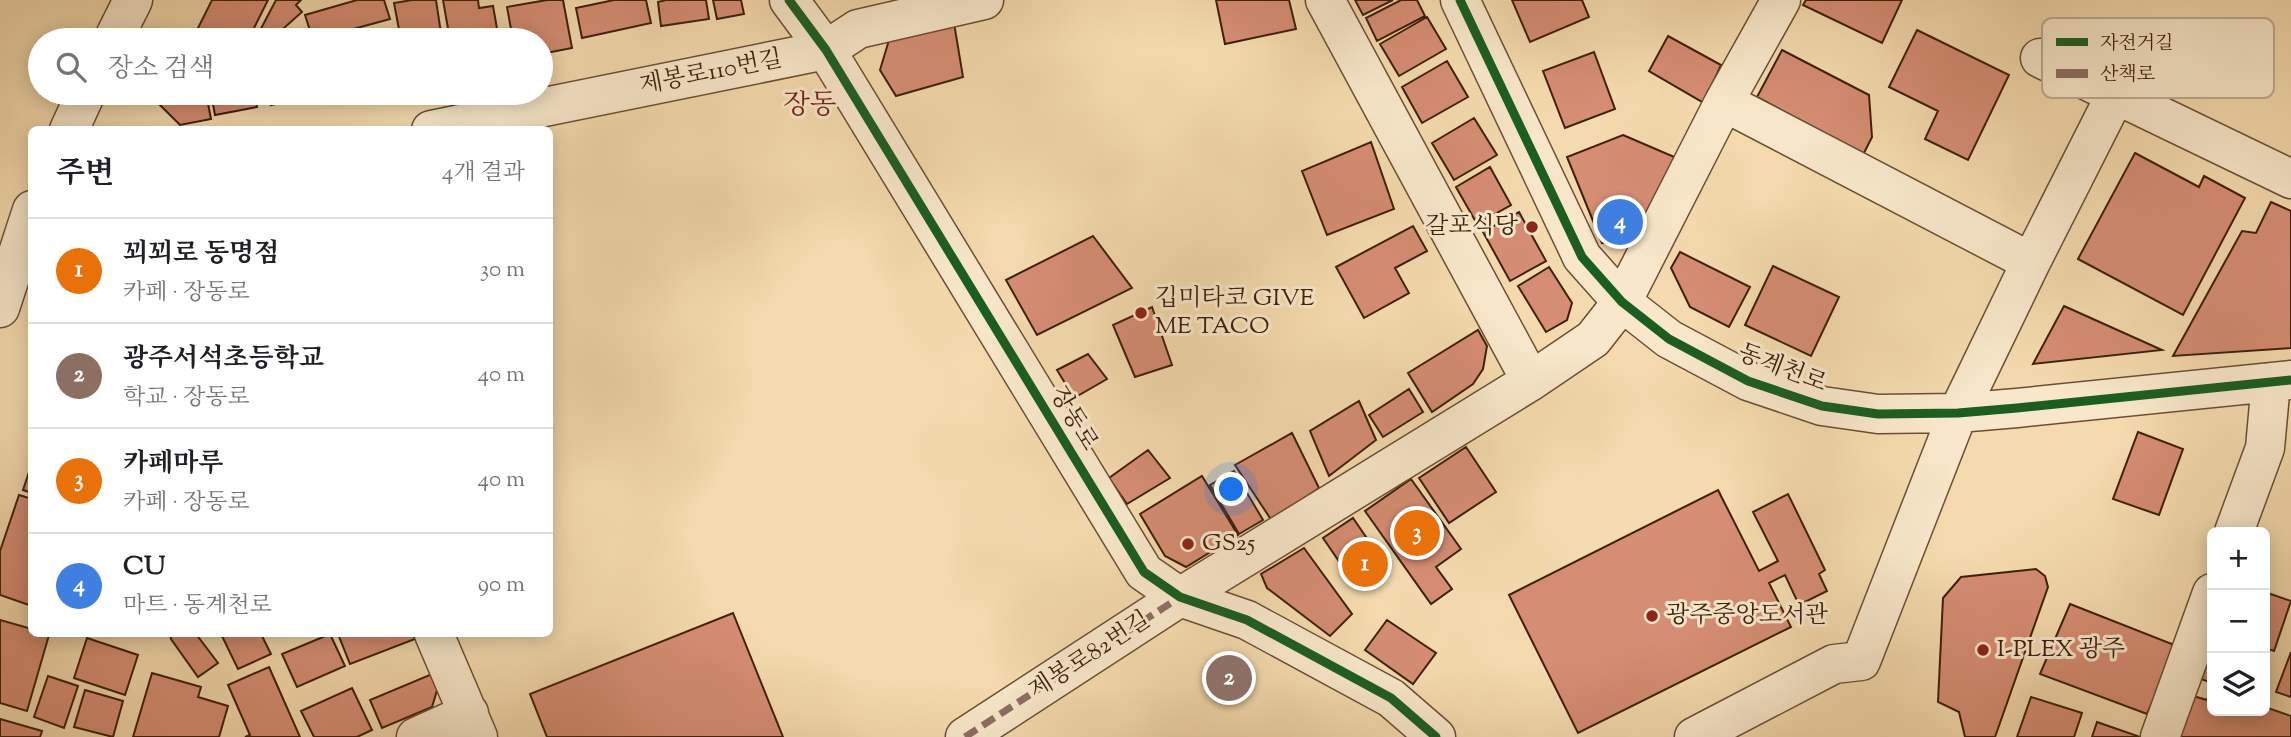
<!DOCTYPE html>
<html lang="ko">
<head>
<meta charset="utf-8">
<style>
  :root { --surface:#fff; --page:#f6f6f6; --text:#202124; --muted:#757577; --line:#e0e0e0; --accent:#8f2418 }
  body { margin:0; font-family:"Sorts Mill Goudy","Noto Serif KR",serif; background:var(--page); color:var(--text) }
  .controls { position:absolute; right:21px; bottom:21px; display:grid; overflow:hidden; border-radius:10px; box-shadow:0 4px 18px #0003 }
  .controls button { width:63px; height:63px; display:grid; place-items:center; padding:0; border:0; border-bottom:2px solid var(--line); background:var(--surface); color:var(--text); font:35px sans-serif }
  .you { position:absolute; left:1232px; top:490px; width:24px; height:24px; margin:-18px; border:5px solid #fff; border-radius:50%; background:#1a73e8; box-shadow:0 0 0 10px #1a73e833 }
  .badge { display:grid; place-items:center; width:46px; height:46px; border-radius:50%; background:var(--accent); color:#fff; font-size:23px; font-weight:700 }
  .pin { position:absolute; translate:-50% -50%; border:4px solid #fff; box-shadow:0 2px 7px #0006 }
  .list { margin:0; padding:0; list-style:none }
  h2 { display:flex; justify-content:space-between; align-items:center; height:91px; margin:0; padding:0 28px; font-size:30px }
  h2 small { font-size:23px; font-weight:400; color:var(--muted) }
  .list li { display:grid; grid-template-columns:46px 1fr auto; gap:21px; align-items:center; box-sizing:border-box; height:105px; padding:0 28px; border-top:2px solid var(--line) }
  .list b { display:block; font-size:26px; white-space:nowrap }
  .list p { margin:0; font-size:23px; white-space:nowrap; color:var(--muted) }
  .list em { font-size:23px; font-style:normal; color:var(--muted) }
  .icon { flex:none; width:38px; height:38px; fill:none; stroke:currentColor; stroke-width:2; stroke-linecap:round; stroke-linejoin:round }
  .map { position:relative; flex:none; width:2291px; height:737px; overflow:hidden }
  .search { position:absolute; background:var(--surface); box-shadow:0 4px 18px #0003; left:28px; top:28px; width:525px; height:77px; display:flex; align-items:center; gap:18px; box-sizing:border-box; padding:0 24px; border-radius:38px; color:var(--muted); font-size:26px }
  .panel { position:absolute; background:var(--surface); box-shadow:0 4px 18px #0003; left:28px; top:126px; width:525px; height:511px; border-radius:10px }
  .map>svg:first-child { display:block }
  .building { fill:#d58d73; stroke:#3e1f0a; stroke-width:2 }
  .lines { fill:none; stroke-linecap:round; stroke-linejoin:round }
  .minor-casing { stroke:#6c4e33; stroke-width:41 }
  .minor { stroke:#f8e7ca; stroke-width:38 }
  .quiet { stroke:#8d6e63; stroke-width:7; stroke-dasharray:14 7; stroke-linecap:butt }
  .cycleway-casing { stroke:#f8e7ca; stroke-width:13 }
  .cycleway { stroke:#1b5e20; stroke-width:9 }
  .poi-dot { fill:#8f2418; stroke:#f8e7ca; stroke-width:2.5 }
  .labels { text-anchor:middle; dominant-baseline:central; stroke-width:6; stroke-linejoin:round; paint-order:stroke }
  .street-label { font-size:24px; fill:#3e1f0a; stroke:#f8e7ca }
  .poi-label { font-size:24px; fill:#3e1f0a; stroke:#f8e7ca; text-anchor:start }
  .quarter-label { font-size:28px; fill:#7a1f14; stroke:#f8e7ca }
  .key { fill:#f8e7ca; stroke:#c0ab90; stroke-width:2 }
  .key-label { font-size:19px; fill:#3e1f0a }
</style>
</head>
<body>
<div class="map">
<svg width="2291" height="737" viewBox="0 0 2291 737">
  <rect width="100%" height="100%" fill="#f4daae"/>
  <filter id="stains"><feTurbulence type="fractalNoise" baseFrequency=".00286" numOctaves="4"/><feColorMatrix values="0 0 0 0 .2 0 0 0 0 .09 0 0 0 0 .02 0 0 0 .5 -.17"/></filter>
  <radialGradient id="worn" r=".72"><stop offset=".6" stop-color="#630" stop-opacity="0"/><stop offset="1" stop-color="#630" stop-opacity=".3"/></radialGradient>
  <path class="building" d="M212,0H268L248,40H192Z
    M276,0H301L296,5L302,12L275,36L267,40H255Z
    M357,0H384L390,19L313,40L305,15Z
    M412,0H436L442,40H401L394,3Z
    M443,0H478L479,8L493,6L499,40H450Z
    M547,0H563L572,48L541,54V40H513L507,7Z
    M614,0H646L651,23L582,38L576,8Z
    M666,0H706L709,19L661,26L658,2Z
    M713,0H741L744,14L717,19Z
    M1216,0H1289L1296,29L1225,44Z
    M1355,0H1393L1363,15Z
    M1401,0H1417L1425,16L1377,41L1366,18Z
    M1512,0H1582L1589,17L1530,42Z
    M1806,0H1902L1882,43L1803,5Z
    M1427,17L1446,49L1399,76L1380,44Z
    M954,23L963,77L896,96L880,70L889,40Z
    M1917,30L2009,75L1968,160L1925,139L1938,111L1889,87Z
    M1668,36L1721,65L1704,103L1649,71Z
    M1782,50L1869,95L1872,137L1859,163L1776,119L1781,110L1757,97Z
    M1594,52L1615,109L1565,128L1543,71Z
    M1447,61L1468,97L1422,123L1402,87Z
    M162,93H206L211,119L180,125L157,102Z
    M211,93H254L257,107L215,115Z
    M267,93H320V94L271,105Z
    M1474,118L1497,155L1454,180L1432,143Z
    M1623,135L1679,159L1641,244L1602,243L1567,157Z
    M1371,142L1394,209L1327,235L1302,171Z
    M2135,153L2199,187L2204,176L2245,198L2183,315L2078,259Z
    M1490,167L1511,205L1477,224L1456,187Z
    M2271,202L2291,211V348L2173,356L2242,231L2256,233Z
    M1519,212L1546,261L1510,281L1483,232Z
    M1413,226L1427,251L1395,268L1409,293L1364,318L1336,267Z
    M1093,236L1132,288L1037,335L1006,280Z
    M1680,252L1750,287L1729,327L1690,307L1671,268Z
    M1773,266L1839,297L1811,356L1745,325Z
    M1549,267L1572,303L1567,320L1546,332L1518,286Z
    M2064,306L2162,350L2033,364Z
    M1152,307L1172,365L1135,377L1113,325Z
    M1478,330L1487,346L1483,369L1473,384L1432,412L1408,373Z
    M1088,354L1107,379L1074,398L1057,370Z
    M1409,389L1423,412L1383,437L1369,415Z
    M1359,401L1376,440L1329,476L1310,431Z
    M2138,432L2183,449L2159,515L2113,499Z
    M1292,433L1319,488L1272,521L1235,465Z
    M1466,447L1496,492L1449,523L1419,478Z
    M1148,450L1170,478L1127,504L1109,478Z
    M32,463V493L23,490Z
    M1234,471L1263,520L1239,534L1210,485Z
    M1202,476L1238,535L1186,567L1165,556L1140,514Z
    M1411,479L1461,549L1436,567L1452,589L1431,604L1365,511Z
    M1718,490L1759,571L1778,561L1753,512L1788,494L1825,570L1819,574L1827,591L1799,605L1785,575L1769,583L1791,627L1578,733L1509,595Z
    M19,495L32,499V606L0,595V551Z
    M1353,518L1386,566L1356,586L1323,538Z
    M1304,548L1352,614L1330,636L1267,588L1261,574Z
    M2036,569L2045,576L2048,587L1995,737H1965L1959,712L1938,702L1943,598L1961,577Z
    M2265,592L2291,601L2274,651L2265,648Z
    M2070,604L2177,646L2147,714L2040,674Z
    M733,613L783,737H547L530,694Z
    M0,620L32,629V634L49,635L27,711L0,703Z
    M1387,620L1436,653L1413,684L1365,650Z
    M170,634H196L218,663L198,677L171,639Z
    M221,634H261L271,654L238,669Z
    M330,634L345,666L297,687L282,654Z
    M338,634H413L415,639L350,664Z
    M87,638L138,655L125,695L74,678Z
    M2212,646V683L2201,679Z
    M2291,652V697L2276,692Z
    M269,667L300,737H245L250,735L228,685Z
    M152,673L201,687L198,697L228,706L219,737H133Z
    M432,674L438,687L432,707L382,728L370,700Z
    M48,676L78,686L64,728L34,717Z
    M352,688L372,730L357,737H314L301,711Z
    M2211,689L2212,711H2265V707L2291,716V737H2178L2193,696L2207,700Z
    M85,690L123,701L113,737L74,727Z
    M2031,697L2082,713L2074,737H2017Z
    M0,719L42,731L40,737H0Z
    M2097,722L2140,737H2092Z"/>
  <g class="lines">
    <g class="minor-casing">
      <path id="minor" d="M789,0L826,50L1144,572L1180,597L1247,620L1391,698L1436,737
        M1325,0L1531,381
        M1460,0L1582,257L1622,302L1669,339L1748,381L1822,406L1878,414L1958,413L2017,408L2291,380
        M113,40L133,0
        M2040,58L2291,179
        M1724,102L2031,262
        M69,130L86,93
        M431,130L826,50L858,29L984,0
        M0,308L32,210
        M2234,532L2265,448L2271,382
        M434,634L478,737
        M416,737L469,713
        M965,737L1180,597L1531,381L1593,339L1622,302L1724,102L1781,0
        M1694,737L1834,664L1861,661L1958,413L2031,262L2116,94
        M2160,737L2212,593"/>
    </g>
    <use href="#minor" class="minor"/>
    <path class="quiet" d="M965,737L1180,597"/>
    <g class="cycleway-casing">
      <path id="cycleway" d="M789,0L826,50L1144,572L1180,597L1247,620L1391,698L1436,737
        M1460,0L1582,257L1622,302L1669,339L1748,381L1822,406L1878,414L1958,413L2017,408L2291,380"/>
    </g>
    <use href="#cycleway" class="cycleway"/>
  </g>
  <g class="poi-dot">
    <circle cx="1532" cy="227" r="7"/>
    <circle cx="1141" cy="313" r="7"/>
    <circle cx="1188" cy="544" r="7"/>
    <circle cx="1652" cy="616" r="7"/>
    <circle cx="1983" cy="650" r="7"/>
  </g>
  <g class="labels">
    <g class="street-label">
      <text transform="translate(711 73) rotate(-11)">제봉로110번길</text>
      <text transform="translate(1782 369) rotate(21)">동계천로</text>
      <text transform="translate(1073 419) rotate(59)">장동로</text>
      <text transform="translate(1090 656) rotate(-33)">제봉로82번길</text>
    </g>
    <g class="poi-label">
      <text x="1518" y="227" text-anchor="end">갈포식당</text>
      <text x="1155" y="299">깁미타코 GIVE<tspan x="1155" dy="28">ME TACO</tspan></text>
      <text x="1202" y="544">GS25</text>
      <text x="1666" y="616">광주중앙도서관</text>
      <text x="1997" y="650">I-PLEX 광주</text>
    </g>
    <g class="quarter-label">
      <text x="810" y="106">장동</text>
    </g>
  </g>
  <rect x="2042" y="18" width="232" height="80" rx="10" class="key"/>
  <rect x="2056" y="38" width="32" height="8" fill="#1b5e20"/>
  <rect x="2056" y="69" width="32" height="9" fill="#8d6e63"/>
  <g class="key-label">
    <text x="2100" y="49">자전거길</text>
    <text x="2100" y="80">산책로</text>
  </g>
  <rect width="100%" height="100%" filter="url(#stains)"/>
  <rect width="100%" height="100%" fill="url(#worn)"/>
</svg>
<div class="controls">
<button>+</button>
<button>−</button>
<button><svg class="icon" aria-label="layers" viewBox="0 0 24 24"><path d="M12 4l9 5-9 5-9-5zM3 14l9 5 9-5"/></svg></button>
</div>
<div class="you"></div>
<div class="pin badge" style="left:1365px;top:564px;background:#e8710a">1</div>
<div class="pin badge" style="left:1229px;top:678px;background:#8d6e63">2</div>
<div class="pin badge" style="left:1417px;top:533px;background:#e8710a">3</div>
<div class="pin badge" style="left:1620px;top:222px;background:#3f7fe0">4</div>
<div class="search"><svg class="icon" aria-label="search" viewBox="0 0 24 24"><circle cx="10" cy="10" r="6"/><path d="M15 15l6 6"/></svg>장소 검색</div>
<section class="panel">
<h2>주변<small>4개 결과</small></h2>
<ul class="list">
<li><span class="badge" style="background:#e8710a">1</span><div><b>꾀꾀로 동명점</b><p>카페 · 장동로</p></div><em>30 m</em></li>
<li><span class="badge" style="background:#8d6e63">2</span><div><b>광주서석초등학교</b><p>학교 · 장동로</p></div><em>40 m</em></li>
<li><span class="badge" style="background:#e8710a">3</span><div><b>카페마루</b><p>카페 · 장동로</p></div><em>40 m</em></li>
<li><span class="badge" style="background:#3f7fe0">4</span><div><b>CU</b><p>마트 · 동계천로</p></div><em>90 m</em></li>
</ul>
</section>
</div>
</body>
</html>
